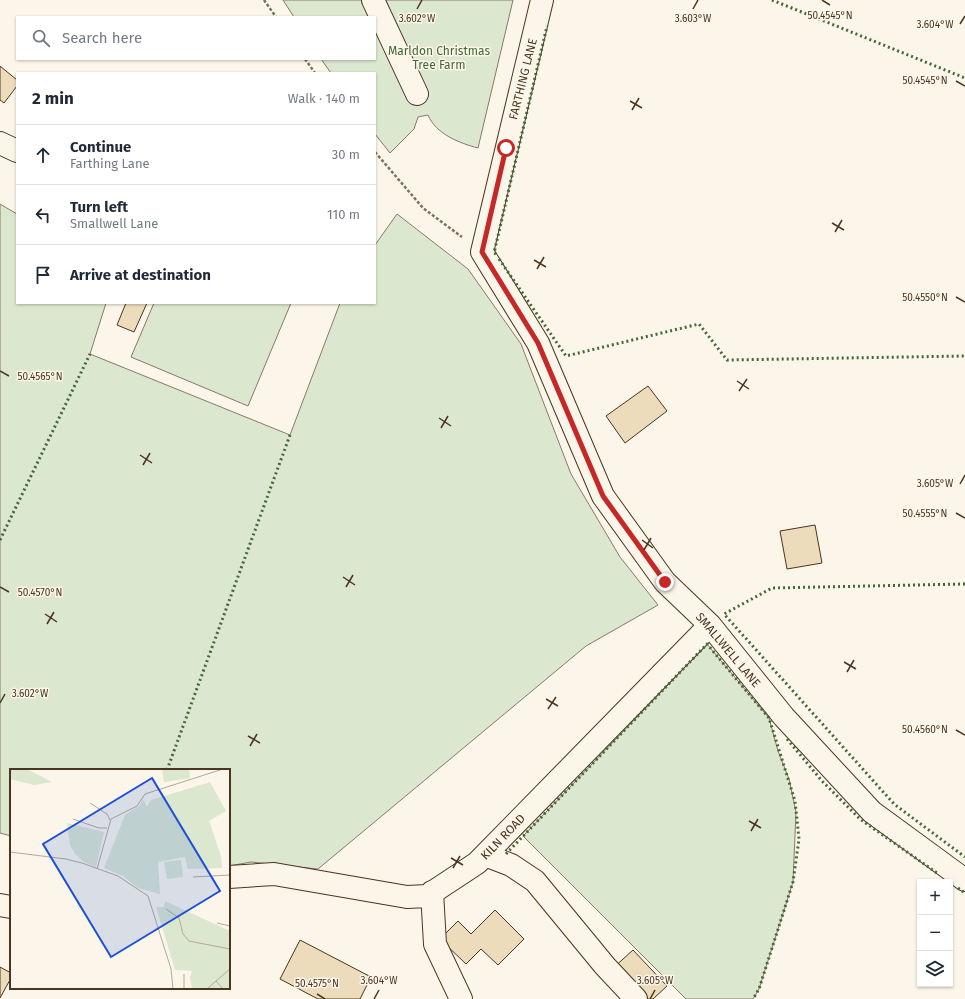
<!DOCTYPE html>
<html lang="en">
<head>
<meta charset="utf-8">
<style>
  :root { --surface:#fff; --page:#f2f2f3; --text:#1f2937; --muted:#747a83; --line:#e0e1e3 }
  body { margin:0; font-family:"Fira Sans",sans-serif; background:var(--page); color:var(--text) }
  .controls { position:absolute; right:12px; bottom:12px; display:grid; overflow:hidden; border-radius:0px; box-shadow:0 1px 3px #0004 }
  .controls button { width:36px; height:36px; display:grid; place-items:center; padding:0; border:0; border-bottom:1px solid var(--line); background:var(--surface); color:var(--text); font:20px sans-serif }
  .stop { position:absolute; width:12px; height:12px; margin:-9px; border:3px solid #c62828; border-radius:50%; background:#fff }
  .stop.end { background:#c62828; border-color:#fff; box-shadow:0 1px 4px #0008 }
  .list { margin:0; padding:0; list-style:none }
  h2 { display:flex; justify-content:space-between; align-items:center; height:52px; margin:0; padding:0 16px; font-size:17px }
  h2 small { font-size:13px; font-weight:400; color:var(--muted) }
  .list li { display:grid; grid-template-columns:26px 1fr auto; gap:12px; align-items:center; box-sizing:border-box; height:60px; padding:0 16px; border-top:1px solid var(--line) }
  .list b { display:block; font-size:15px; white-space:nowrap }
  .list p { margin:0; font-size:13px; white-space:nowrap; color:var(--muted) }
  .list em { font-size:13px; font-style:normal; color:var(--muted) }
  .icon { flex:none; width:22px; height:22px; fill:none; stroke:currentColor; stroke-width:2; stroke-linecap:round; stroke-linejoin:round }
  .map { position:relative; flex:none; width:965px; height:999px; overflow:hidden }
  .search { position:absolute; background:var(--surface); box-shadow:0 1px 3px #0004; left:16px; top:16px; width:360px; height:44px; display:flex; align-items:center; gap:10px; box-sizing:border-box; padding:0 14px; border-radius:0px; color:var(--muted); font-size:15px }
  .panel { position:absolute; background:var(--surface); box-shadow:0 1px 3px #0004; left:16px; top:72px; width:360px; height:232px; border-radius:0px }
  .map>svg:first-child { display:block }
  .green { fill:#dce7d0; stroke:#887966 }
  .building { fill:#ecdcbc; stroke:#4a3520 }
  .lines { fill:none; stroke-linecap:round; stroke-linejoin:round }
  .minor-casing { stroke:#4a3520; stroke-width:24 }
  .path { stroke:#7f6f5c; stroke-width:2.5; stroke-dasharray:3 2; stroke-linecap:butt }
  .minor { stroke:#fbf6e9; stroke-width:22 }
  .hedge { stroke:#436837; stroke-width:3; stroke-dasharray:2 3; stroke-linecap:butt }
  .route { stroke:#c62828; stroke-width:5 }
  .ticks { fill:none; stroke:#4a3520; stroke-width:1.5 }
  .labels { text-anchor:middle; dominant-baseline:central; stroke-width:3; stroke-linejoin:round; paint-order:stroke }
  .park-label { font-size:12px; fill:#436837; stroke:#fbf6e9 }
  .street-label { font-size:12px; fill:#4a3520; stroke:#fbf6e9 }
  .inset-road { fill:none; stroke:#b4a999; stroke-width:1 }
  .view { fill:#1d4ed8; fill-opacity:0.15; stroke:#1d4ed8; stroke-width:2 }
  .inset-edge { fill:none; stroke:#4a3520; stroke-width:2 }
  .ticks-label { font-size:10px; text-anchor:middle; fill:#4a3520; stroke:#fbf6e9; stroke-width:3; stroke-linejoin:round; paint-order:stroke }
</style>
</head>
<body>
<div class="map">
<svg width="965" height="999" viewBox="0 0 965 999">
  <rect width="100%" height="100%" fill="#fbf6e9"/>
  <path class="green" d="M283,0H513L478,148C459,143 436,134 428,115L418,117L414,129L390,153L375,134V73H331L321,59H375V17H294Z
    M0,204L17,214V303H106L90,354L290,435L340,303H375V245L397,214L468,269L521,344L571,474L620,557L658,605L586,646L318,869L251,862L229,866V770H11V836L0,833Z
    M154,303H291L248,406L131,357Z
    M707,644L769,718L778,751L789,779L796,812L793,882L759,989L753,999H686L523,836Z"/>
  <path class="building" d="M0,66L17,80V86L4,103L0,100Z
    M126,303H147L134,332L117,325Z
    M648,386L667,411L625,443L606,416Z
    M815,525L822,563L787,569L780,531Z
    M495,910L524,939L498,965L481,949L466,964L440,939L458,921L471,934Z
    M300,940L371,977L360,999H318L280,979Z
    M633,950L667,986L653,999H640L612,969Z
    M0,967L11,973V978L0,998Z"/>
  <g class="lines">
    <g class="minor-casing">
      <path id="minor" d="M373,0L417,94
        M542,0L482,252L538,343L603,496L665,582L710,625L784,717L872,812L965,880
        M0,143L17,151
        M485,855L511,865L535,881L605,966L636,999
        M229,877L274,874L407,897L427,896L477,863L710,625
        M432,892L435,944L461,999
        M0,905L11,907"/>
    </g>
    <path class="path" d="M264,0L276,17
      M305,59L315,73
      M375,152L423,208L462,237"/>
    <use href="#minor" class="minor"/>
    <path class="hedge" d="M772,0L965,78
      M496,254L494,253L547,26
      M499,259L566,356L699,324L727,360L965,356
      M0,540L90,354
      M965,584L772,588L724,614L894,804L965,857
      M787,739L822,781L860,819L937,873
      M167,770L290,435
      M506,854L707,644L769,718L795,801L799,839L793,882L759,989L753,999
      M958,888L965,893"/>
  </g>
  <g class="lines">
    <path class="route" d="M506,148L482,252L538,343L603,496L665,582"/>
  </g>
  <path class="ticks" d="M822,0L830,5M417,9L422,0M693,9L698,0M960,24L965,16M956,81L965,86M630,101L642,108M632,110L639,98M832,223L844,230M835,232L842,220M534,260L546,267M537,269L544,257M956,297L965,302M0,371L9,376M737,381L749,389M739,391L747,379M439,418L451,426M441,428L448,416M140,455L152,463M143,465L150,453M960,484L965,475M956,513L965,518M642,540L653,548M644,550L651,538M343,577L355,585M0,587L9,592M346,587L353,575M45,614L57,622M47,624L54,612M844,662L856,669M847,672L854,660M546,699L558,706M0,703L5,694M548,709L556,697M956,730L965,735M248,736L260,743M250,746L257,734M749,821L761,828M751,831L758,819M451,858L463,865M453,868L460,856M317,994L325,999M374,999L379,990M650,999L655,990"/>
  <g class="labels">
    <g class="park-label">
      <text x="439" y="51">Marldon Christmas<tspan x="439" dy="14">Tree Farm</tspan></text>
    </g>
    <g class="street-label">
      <text transform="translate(523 79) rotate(-76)">FARTHING LANE</text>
      <text transform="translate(728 650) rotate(50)">SMALLWELL LANE</text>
      <text transform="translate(503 837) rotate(-46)">KILN ROAD</text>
    </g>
  </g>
  <g transform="translate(10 769)">
    <rect width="220" height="220" fill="#fbf6e9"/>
    <path d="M0,0H17L42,13L24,16L0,10ZM152,0H179L180,9L154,13ZM200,13L216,42L199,52L211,87L212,99L178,100L175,88L148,93L150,125L128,119L113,107L94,99L115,46L129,37L133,30L137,38L141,31ZM57,54L94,63L86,98L74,93L65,85L60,76ZM171,91L173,108L157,110L154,93ZM155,132L220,162V220H182L180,208L182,202L165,201L146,138H154Z" fill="#dce7d0"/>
    <path class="inset-road" d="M80,34L97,45L100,51M63,50L89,59H97M0,83L56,90L72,94L108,107L138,127L161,200L163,220M87,100L101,50L127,37L135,25L213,0M183,108L220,106M156,140L169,149L173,165L179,172L220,180M207,154L220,157M206,212L220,200M174,220V205M197,220L206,212L213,220"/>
    <path class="view" d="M142,9L210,122L101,188L33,75Z"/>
    <rect width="220" height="220" class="inset-edge"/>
  </g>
  <g class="ticks-label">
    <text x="830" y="19">50.4545°N</text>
    <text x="417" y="22">3.602°W</text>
    <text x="693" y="22">3.603°W</text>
    <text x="935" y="28">3.604°W</text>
    <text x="925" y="84">50.4545°N</text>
    <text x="925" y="301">50.4550°N</text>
    <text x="40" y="380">50.4565°N</text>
    <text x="935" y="487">3.605°W</text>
    <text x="925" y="517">50.4555°N</text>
    <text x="40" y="596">50.4570°N</text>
    <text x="30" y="697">3.602°W</text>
    <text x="925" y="733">50.4560°N</text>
    <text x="379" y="984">3.604°W</text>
    <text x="655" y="984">3.605°W</text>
    <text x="317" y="987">50.4575°N</text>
  </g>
</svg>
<div class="controls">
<button>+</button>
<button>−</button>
<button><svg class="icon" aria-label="layers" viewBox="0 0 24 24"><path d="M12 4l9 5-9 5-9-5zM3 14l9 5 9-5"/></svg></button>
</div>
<div class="stop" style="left:506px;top:148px"></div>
<div class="stop end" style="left:665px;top:582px"></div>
<div class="search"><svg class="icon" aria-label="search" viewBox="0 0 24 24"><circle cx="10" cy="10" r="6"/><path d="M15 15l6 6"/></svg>Search here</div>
<section class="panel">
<h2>2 min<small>Walk · 140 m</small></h2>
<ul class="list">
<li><svg class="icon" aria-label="ahead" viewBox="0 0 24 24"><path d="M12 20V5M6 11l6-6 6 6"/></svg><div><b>Continue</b><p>Farthing Lane</p></div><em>30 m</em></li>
<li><svg class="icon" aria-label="left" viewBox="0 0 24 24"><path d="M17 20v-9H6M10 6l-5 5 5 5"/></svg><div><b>Turn left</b><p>Smallwell Lane</p></div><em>110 m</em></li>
<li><svg class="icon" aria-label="arrive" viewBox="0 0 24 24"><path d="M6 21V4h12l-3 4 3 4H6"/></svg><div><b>Arrive at destination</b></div></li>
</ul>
</section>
</div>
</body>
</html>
